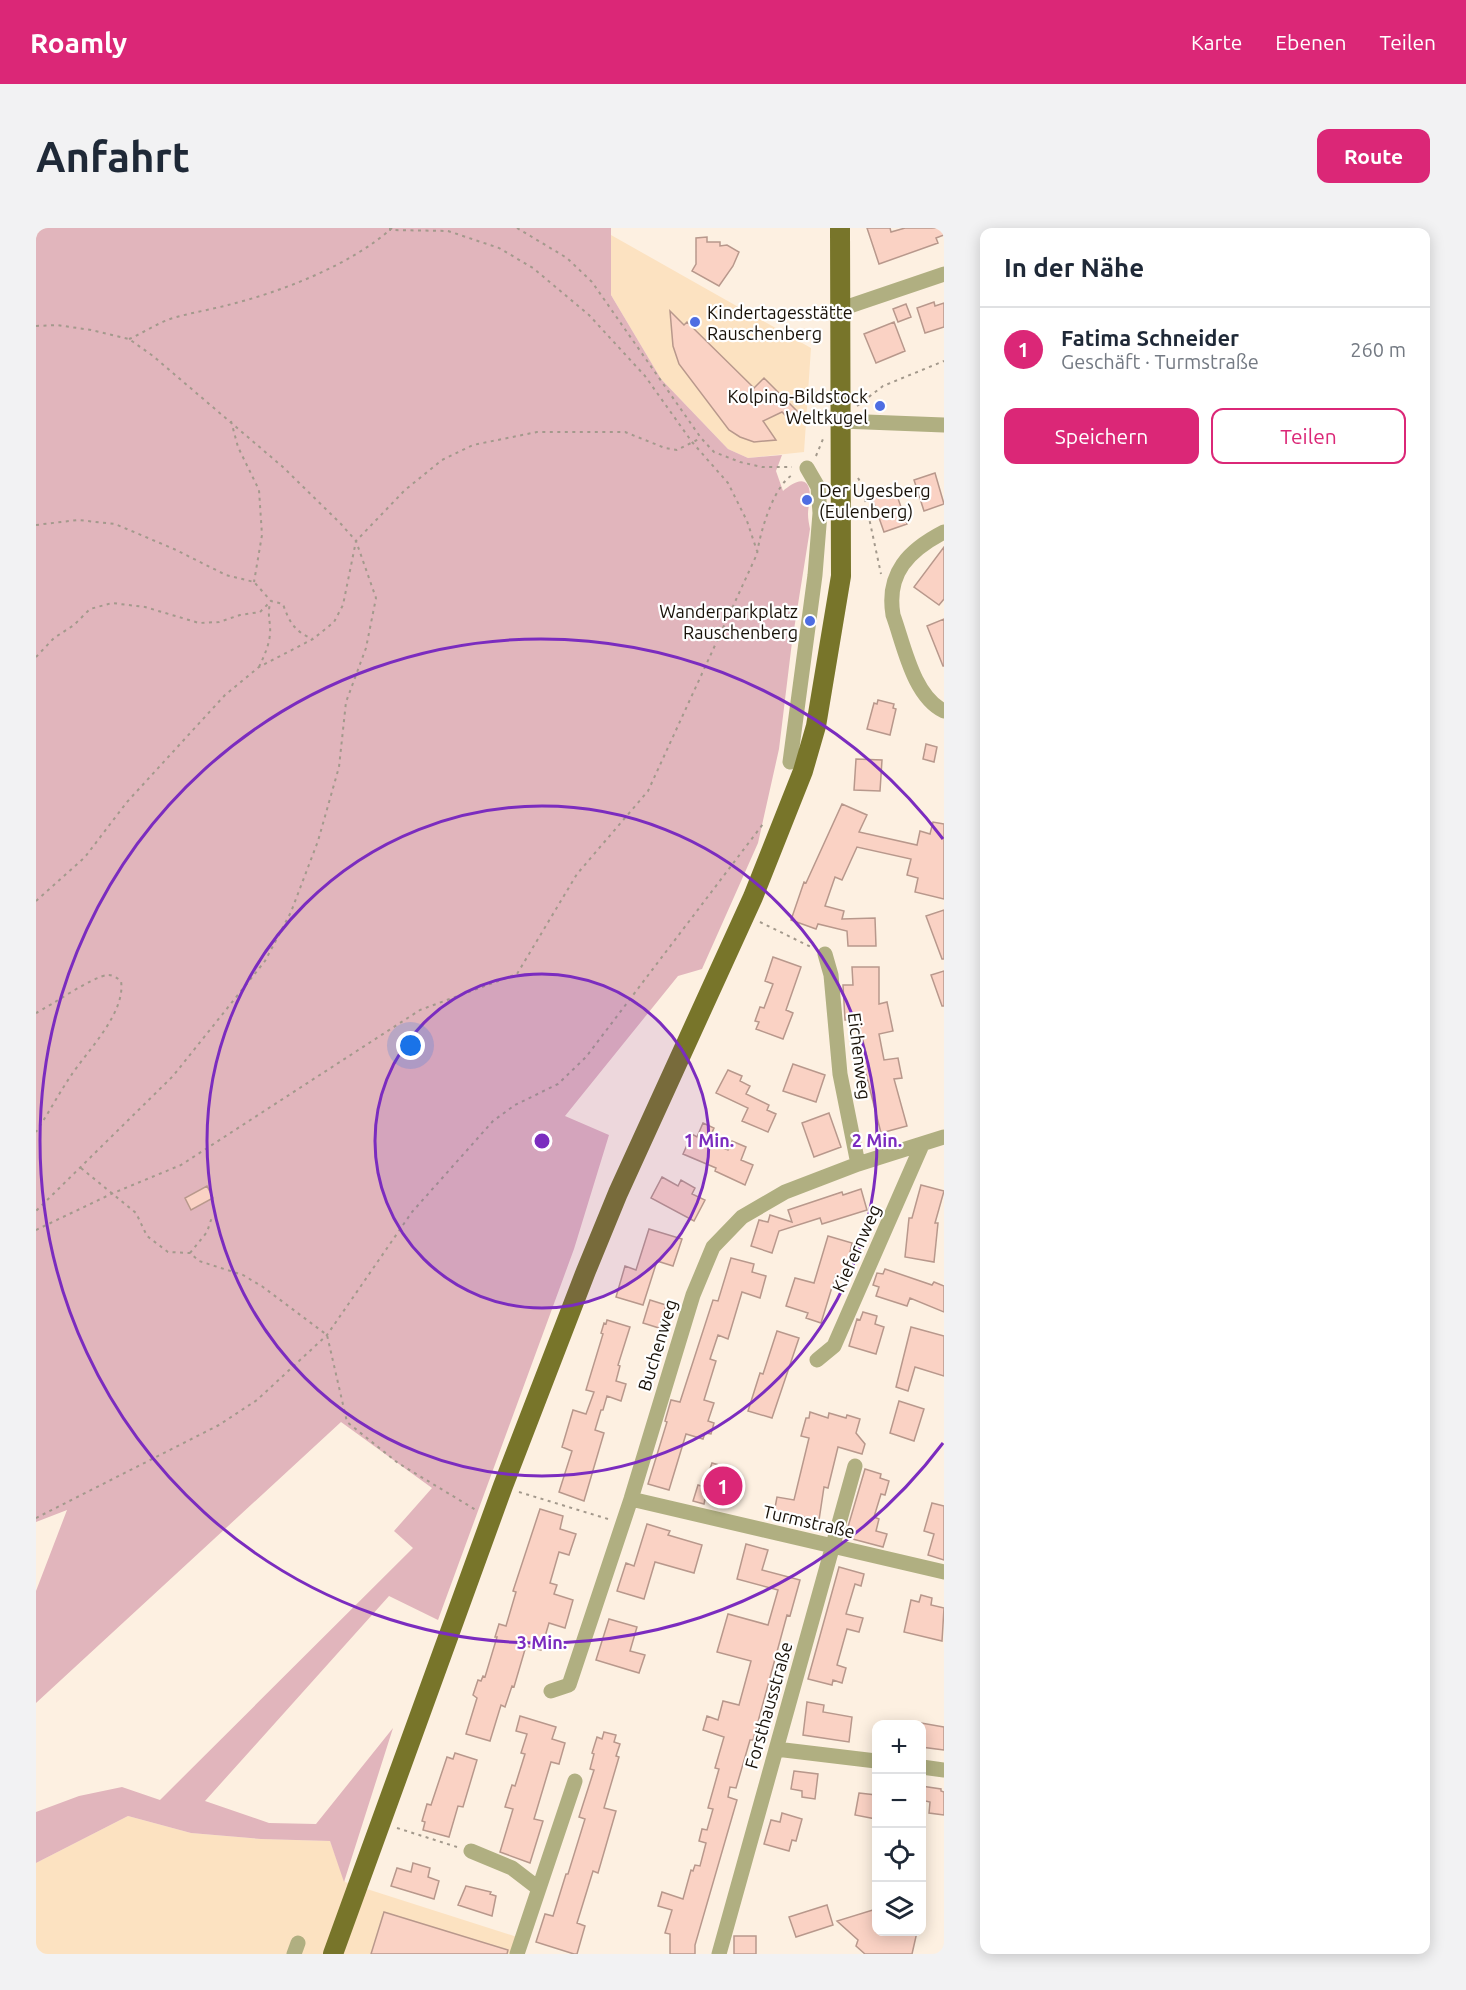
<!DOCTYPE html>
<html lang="de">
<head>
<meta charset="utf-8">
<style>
  :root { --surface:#fff; --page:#f2f2f3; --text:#1f2937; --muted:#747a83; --line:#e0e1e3; --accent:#db2777 }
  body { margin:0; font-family:Ubuntu,sans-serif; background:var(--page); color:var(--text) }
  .controls { position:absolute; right:18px; bottom:18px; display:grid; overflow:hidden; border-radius:12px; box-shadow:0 3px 15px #0003 }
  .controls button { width:54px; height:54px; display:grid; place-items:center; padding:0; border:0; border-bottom:2px solid var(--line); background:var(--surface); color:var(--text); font:30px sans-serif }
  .you { position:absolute; left:375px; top:818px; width:21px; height:21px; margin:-15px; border:4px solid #fff; border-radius:50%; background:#1a73e8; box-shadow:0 0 0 9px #1a73e833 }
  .badge { display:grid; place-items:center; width:39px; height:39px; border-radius:50%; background:var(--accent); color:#fff; font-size:20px; font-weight:700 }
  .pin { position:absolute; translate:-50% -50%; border:3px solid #fff; box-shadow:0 2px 6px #0006 }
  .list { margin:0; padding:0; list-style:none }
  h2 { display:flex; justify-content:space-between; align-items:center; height:78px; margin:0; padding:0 24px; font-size:26px }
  h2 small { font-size:20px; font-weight:400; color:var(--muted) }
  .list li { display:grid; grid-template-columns:39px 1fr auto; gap:18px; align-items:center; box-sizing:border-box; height:84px; padding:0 24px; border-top:2px solid var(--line) }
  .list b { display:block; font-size:22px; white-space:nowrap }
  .list p { margin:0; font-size:20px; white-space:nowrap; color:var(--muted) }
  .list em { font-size:20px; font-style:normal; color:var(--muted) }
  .actions { display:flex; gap:12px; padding:18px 24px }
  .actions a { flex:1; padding:14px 0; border:2px solid var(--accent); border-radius:12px; text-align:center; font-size:21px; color:var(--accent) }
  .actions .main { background:var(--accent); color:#fff }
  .icon { flex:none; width:33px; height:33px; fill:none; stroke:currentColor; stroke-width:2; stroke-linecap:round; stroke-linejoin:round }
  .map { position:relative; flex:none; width:908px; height:1726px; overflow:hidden; border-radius:12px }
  header { display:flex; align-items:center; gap:36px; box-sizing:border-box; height:84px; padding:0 30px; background:var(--accent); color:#fff }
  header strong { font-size:28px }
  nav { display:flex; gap:33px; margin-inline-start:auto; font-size:21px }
  .intro { display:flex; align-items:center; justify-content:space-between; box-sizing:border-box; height:144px; padding:0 36px }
  h1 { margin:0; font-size:42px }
  .button { padding:15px 27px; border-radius:12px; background:var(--accent); color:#fff; font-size:21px; font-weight:700 }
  main { display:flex; gap:36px; padding:0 36px }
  aside { flex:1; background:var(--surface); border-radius:12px; box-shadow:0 3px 15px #0003 }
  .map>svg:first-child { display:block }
  .built { fill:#fce2c1 }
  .green { fill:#e1b5bc }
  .building { fill:#fad2c4; stroke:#b8988c; stroke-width:1.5 }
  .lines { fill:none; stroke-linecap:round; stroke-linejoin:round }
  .path { stroke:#a3998c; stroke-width:2; stroke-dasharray:3 4.5; stroke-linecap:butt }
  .minor { stroke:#b0af81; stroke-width:15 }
  .major { stroke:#78752a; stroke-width:20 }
  .ring { fill:none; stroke:#7b2cbf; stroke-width:3 }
  .poi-dot { fill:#4e6de2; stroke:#fff; stroke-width:2 }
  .labels { text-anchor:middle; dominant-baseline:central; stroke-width:4.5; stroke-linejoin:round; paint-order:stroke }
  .poi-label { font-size:18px; fill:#181108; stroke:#fff; text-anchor:start }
  .street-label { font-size:18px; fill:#181108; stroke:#fff }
  .centre { fill:#7b2cbf; stroke:#fff; stroke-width:3 }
  .ring-label { font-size:18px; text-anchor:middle; font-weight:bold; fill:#7b2cbf; stroke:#fff; stroke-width:4.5; stroke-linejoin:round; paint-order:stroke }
</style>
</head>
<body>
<header>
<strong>Roamly</strong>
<nav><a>Karte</a><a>Ebenen</a><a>Teilen</a></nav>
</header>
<div class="intro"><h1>Anfahrt</h1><a class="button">Route</a></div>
<main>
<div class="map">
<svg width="908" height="1726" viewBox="0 0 908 1726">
  <rect width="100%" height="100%" fill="#fdf0e1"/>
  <path class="built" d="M575,7L775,120L768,224L712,230L692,221L625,151L575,67Z
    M92,1588L155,1605L225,1611L294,1613L309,1654L481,1709L476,1726H0V1635Z"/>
  <path class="green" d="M0,0H575V67L625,151L692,221L712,230L746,227L740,243L747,263C756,255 773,244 774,267C774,273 772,280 772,286C772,291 773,296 774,301L756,414L743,521L722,615L666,741L642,748L529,888L573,907L538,1021L402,1392L353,1368L169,1573L233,1595L280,1596L357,1500L308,1654L294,1613L225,1611L155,1605L92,1588L0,1635V1584L43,1568L86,1559L124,1572L377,1320L358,1303L396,1260L305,1194L0,1475V1363L31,1282L0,1294Z"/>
  <path class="building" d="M831,0H854L855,4L869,0H908V7L900,10L902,15L843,36Z
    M671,9V14H684V18L691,17L703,24L697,38L683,58L656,43L660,36V10Z
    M898,74L899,78L908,75V99L889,105L881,80Z
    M870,76L875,89L862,94L857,81Z
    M634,83L648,97L651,94L718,160L728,150L764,186L756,194L746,184L727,193L740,212L718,214L704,209L693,202L643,136L637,118Z
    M858,94L869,123L840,135L828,106Z
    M899,245L908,276L888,283L878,252Z
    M859,262L871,296L848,304L836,270Z
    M908,319V371L903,377L878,359Z
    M908,391V438H907L891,398Z
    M842,472L858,476L857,480L860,481L854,507L831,501L838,475L841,476Z
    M890,516L901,519L898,534L887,531Z
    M820,531L846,532L844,563L818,562Z
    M806,576L831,587L823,604L881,617L884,603L894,606L897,594L908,596V671L879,664L882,650L871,647L875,631L821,619L806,652L799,649L789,678L808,683L806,691L839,690L840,718H812L811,703L782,696L780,701L755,692L768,654L770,655Z
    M908,682V731H906L890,688Z
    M737,729L765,739L750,782L757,785L747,811L720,801L723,794L719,793L724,779L728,780L737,756L729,753Z
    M816,739H843V776L851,774L857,803L843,806L848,832L862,830L866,850L858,851L871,898L845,905L826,830L831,829L822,792H809L807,757H817Z
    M908,743V778H906L895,747Z
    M757,836L789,847L780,874L747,863Z
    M692,842L706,848L704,853L714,858L710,866L733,877L731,882L740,886L732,904L706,893L712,880L680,865Z
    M793,885L805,919L778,929L766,895Z
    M667,895L678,900L672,913L692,922L696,913L710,919L705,932L717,937L709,957L679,943L680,940L647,926L656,906L661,909Z
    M626,949L642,958L645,952L659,960L656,966L669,972L658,993L615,970Z
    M885,957L908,963L899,995H902L898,1034L869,1029L873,990H876Z
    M171,958L177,970L155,982L149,970Z
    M825,961L831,982L786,996L784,990L743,1003L736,1025L715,1018L723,992L732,994L734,987L756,994L752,982L806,964L807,967Z
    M613,1001L646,1011L637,1038L621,1033L607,1077L580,1069L589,1038L600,1042Z
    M792,1008L816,1015L813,1029L815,1030L810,1048L800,1046L785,1095L770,1090L772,1085L750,1078L759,1050L778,1055Z
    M695,1030L718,1036L716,1044L730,1048L724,1070L706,1064L692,1111L682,1107L674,1131L680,1133L668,1172L678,1175L672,1193L678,1195L675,1206L669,1205L667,1211L650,1206L633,1262L612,1256L631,1194L629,1193L635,1172L644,1174L677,1072L682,1073Z
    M849,1041L896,1057L898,1054L908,1058V1084L874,1070L871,1078L840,1068L843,1059L837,1057L841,1045L847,1046Z
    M614,1072L630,1077L623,1100L607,1095Z
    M827,1084L841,1088L839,1096L848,1099L840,1126L813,1118L821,1091L824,1092Z
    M571,1092L594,1099L582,1137L584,1138L580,1153L590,1156L585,1173L571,1168L567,1182H565L559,1202L568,1205L548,1273L523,1264L536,1223L526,1219L537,1182L550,1186L558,1164L550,1162L567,1106L565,1105L568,1095L570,1096Z
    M875,1099L908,1108V1148L879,1139L872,1163L860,1159Z
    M741,1103L763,1110L736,1190L712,1183L724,1145L727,1146Z
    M863,1173L888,1181L878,1213L854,1205Z
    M774,1184L792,1190L793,1185L810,1190L811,1187L824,1191L820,1205L829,1216L826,1226L802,1219L792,1260L788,1259L783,1292L761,1288L760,1295L737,1290L741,1269L758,1272L773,1210L765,1208L770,1190H773Z
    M676,1235L698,1241L696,1248L702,1250L696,1270L690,1268L687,1277L669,1271L668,1276L657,1273L662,1257L668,1259Z
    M829,1241L845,1246L844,1250L853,1253L849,1267L845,1266L838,1289L843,1291L840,1303L851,1306L847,1319L809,1309Z
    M896,1275L908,1278V1332L892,1327L898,1306L888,1303Z
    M504,1281L527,1288L524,1301L540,1306L533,1327L523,1324L514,1355L521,1357L518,1366L537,1372L529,1400L513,1395L505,1422L490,1418L478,1459L476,1458L469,1479L465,1477L454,1513L430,1506L441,1470L437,1467L442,1452L445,1453L447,1448L449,1449L461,1409H459L463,1396L470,1398L480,1364L477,1363Z
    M611,1296L634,1303L632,1307L666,1317L658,1345L619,1334L608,1371L581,1363L590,1335L598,1338Z
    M710,1316L732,1322L726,1342L764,1352L754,1388L751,1387L717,1512H714L700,1560L694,1559L692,1569L701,1572L659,1717V1726H634V1706L629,1705L636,1682L622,1678L626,1664L647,1671L655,1642L657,1643L659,1637L664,1638L670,1615L663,1613L666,1601L671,1602L677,1581L672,1580L683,1541L679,1540L688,1509L667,1502L671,1488L682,1492L687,1473L703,1477L715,1433L681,1424L692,1386L732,1397L742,1362L701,1351Z
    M803,1339L828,1346L825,1358L819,1356L810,1386L827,1390L823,1404L811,1401L801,1437L810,1440L806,1455L797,1452L796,1457L772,1451Z
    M885,1367L896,1370L895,1377L908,1380L906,1413L868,1404L875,1372L883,1374Z
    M573,1391L601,1399L594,1423L609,1427L603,1445L560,1432Z
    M771,1474L788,1477L787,1484L816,1489L813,1514L767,1507Z
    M484,1488L520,1499L516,1511L529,1515L523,1536L515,1534L498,1591L507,1593L494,1635L464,1624L477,1581L469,1579L476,1557L479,1558L489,1526L485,1525L491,1506L480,1503Z
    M885,1495L908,1499V1522L885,1519Z
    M568,1504L580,1507L578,1514L584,1516L580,1528L583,1529L568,1580L580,1583L562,1645L557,1643L541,1695L549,1698L541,1726H538L500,1714L509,1686L517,1688L530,1646H532L549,1591L543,1589L558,1542L554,1541L558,1526L556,1525L561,1509L566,1511Z
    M419,1525L441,1532L427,1579L422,1578L413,1609L387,1602L389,1594L386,1593L391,1576L395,1577L411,1529L417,1531Z
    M758,1543L782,1546L779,1571L766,1569V1563L755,1561Z
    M885,1558L905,1561V1563L908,1564V1587L893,1585L894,1574L885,1572Z
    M823,1565L840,1567V1591L819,1587Z
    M746,1585L766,1591L760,1613L756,1612L753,1623L728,1616L735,1592L744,1594Z
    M377,1635L394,1640L392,1649L403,1653L398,1671L355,1658L361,1640L375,1644Z
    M430,1658L455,1664L454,1666L460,1668L456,1688L422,1677Z
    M791,1677L797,1697L760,1709L753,1689Z
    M840,1681V1704H881L876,1726H829L820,1718L822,1712L801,1693Z
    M348,1684L472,1722L471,1726H335Z
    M698,1708H720V1726H698Z"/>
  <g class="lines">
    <path class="path" d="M354,0V2L412,3L463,20L497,40L553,87L609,148L656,214L692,255L711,293L721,323
      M481,0L531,30L556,54L665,210L678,224L704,234L726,239H756
      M0,98L21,97L55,102L93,111L117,128L248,240L305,296L320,313L340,370L330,420L310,474L303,539L282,613L255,684L229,733L137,848L0,983
      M93,111C107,105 120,96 134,91C153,85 173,82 192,77C245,64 315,37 356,0
      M821,178L847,158L908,133
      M195,193L202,219L223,262L226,307L218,354
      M780,228L787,211
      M822,250L826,257L845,346
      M0,297L42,292L79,296L138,321L190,347L218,354L235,373L247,376C253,394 259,404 277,411
      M0,429L18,410L38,397L54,381L76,375L109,379L163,395L183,394L204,387L224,384L235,373
      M223,439C228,428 233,418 234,406C235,394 231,388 234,376
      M0,673L49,629L91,574L189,467L223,439L277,411L298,394L307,377L320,313L369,262L406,232L437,217L501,204H589L629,220L641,222L665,210
      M724,694L775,719
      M0,785C16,777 57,748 72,747C77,747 81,750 85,753C90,785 51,823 34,849C22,867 12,886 0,904
      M45,940L100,985L111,1008L132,1024L154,1025L163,1033L207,1047L227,1059L291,1107L311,1194L362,1235L440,1282
      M0,1002L75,966L145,937L384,782L481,746L541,646L612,563L721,326C724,304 738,256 758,246
      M154,1025L171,1004L176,989
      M483,1264L572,1291
      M0,1290L183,1197L221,1172L291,1107L376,984L457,893L479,877L522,856L550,829L727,596
      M361,1600L421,1619"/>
    <path class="minor" d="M805,81L908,46
      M805,193L908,197
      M908,304C873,322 850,345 857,387C868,417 877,468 908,483
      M754,534L779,347L784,285L782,259L771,240
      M789,726L795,747L804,846L822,936
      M781,1132L798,1118L886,917
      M595,1271L908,1344
      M515,1463L533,1457L595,1271L657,1067L677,1019L706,989L749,964L822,936L908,909
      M740,1521L840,1533
      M886,1539L908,1542
      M435,1623L476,1640L502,1660
      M258,1726L262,1715
      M481,1726L539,1553
      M683,1726L819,1238"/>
    <path class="major" d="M297,1726L467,1258L550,1043L582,965L717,669L767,543L780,498L805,348L804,0"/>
  </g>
  <circle cx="506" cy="913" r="167" fill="#7b2cbf" fill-opacity=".12"/>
  <g class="ring">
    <circle cx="506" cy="913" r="167"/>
    <circle cx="506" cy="913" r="335"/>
    <path d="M907 1215A502 502 0 1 1 907 611"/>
  </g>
  <g class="poi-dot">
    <circle cx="659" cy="94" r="6"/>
    <circle cx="844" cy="178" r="6"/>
    <circle cx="771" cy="272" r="6"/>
    <circle cx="774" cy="393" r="6"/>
  </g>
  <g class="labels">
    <g class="poi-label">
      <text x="671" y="84">Kindertagesstätte<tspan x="671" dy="21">Rauschenberg</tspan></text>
      <text x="832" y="168" text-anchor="end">Kolping-Bildstock<tspan x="832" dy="21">Weltkugel</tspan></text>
      <text x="783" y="262">Der Ugesberg<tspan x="783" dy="21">(Eulenberg)</tspan></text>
      <text x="762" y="383" text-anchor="end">Wanderparkplatz<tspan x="762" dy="21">Rauschenberg</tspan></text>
    </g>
    <g class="street-label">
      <text transform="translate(824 828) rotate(83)">Eichenweg</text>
      <text transform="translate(820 1020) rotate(-66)">Kiefernweg</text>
      <text transform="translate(621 1117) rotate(-73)">Buchenweg</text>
      <text transform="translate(773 1293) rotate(13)">Turmstraße</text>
      <text transform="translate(732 1477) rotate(-74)">Forsthausstraße</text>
    </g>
  </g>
  <circle cx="506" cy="913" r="9" class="centre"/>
  <g class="ring-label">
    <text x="673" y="919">1 Min.</text>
    <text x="841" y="919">2 Min.</text>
    <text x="506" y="1421">3 Min.</text>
  </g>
</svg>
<div class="controls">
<button>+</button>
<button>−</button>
<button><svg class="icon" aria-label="locate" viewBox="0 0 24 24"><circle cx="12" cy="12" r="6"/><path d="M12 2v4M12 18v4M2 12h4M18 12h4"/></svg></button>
<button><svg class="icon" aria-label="layers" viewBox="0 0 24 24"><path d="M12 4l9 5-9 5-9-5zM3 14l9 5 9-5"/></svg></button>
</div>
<div class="you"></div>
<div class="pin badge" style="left:687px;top:1258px">1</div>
</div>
<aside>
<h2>In der Nähe<small></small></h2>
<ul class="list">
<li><span class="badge">1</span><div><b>Fatima Schneider</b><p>Geschäft · Turmstraße</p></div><em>260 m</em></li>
</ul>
<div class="actions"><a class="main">Speichern</a><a>Teilen</a></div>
</aside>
</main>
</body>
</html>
